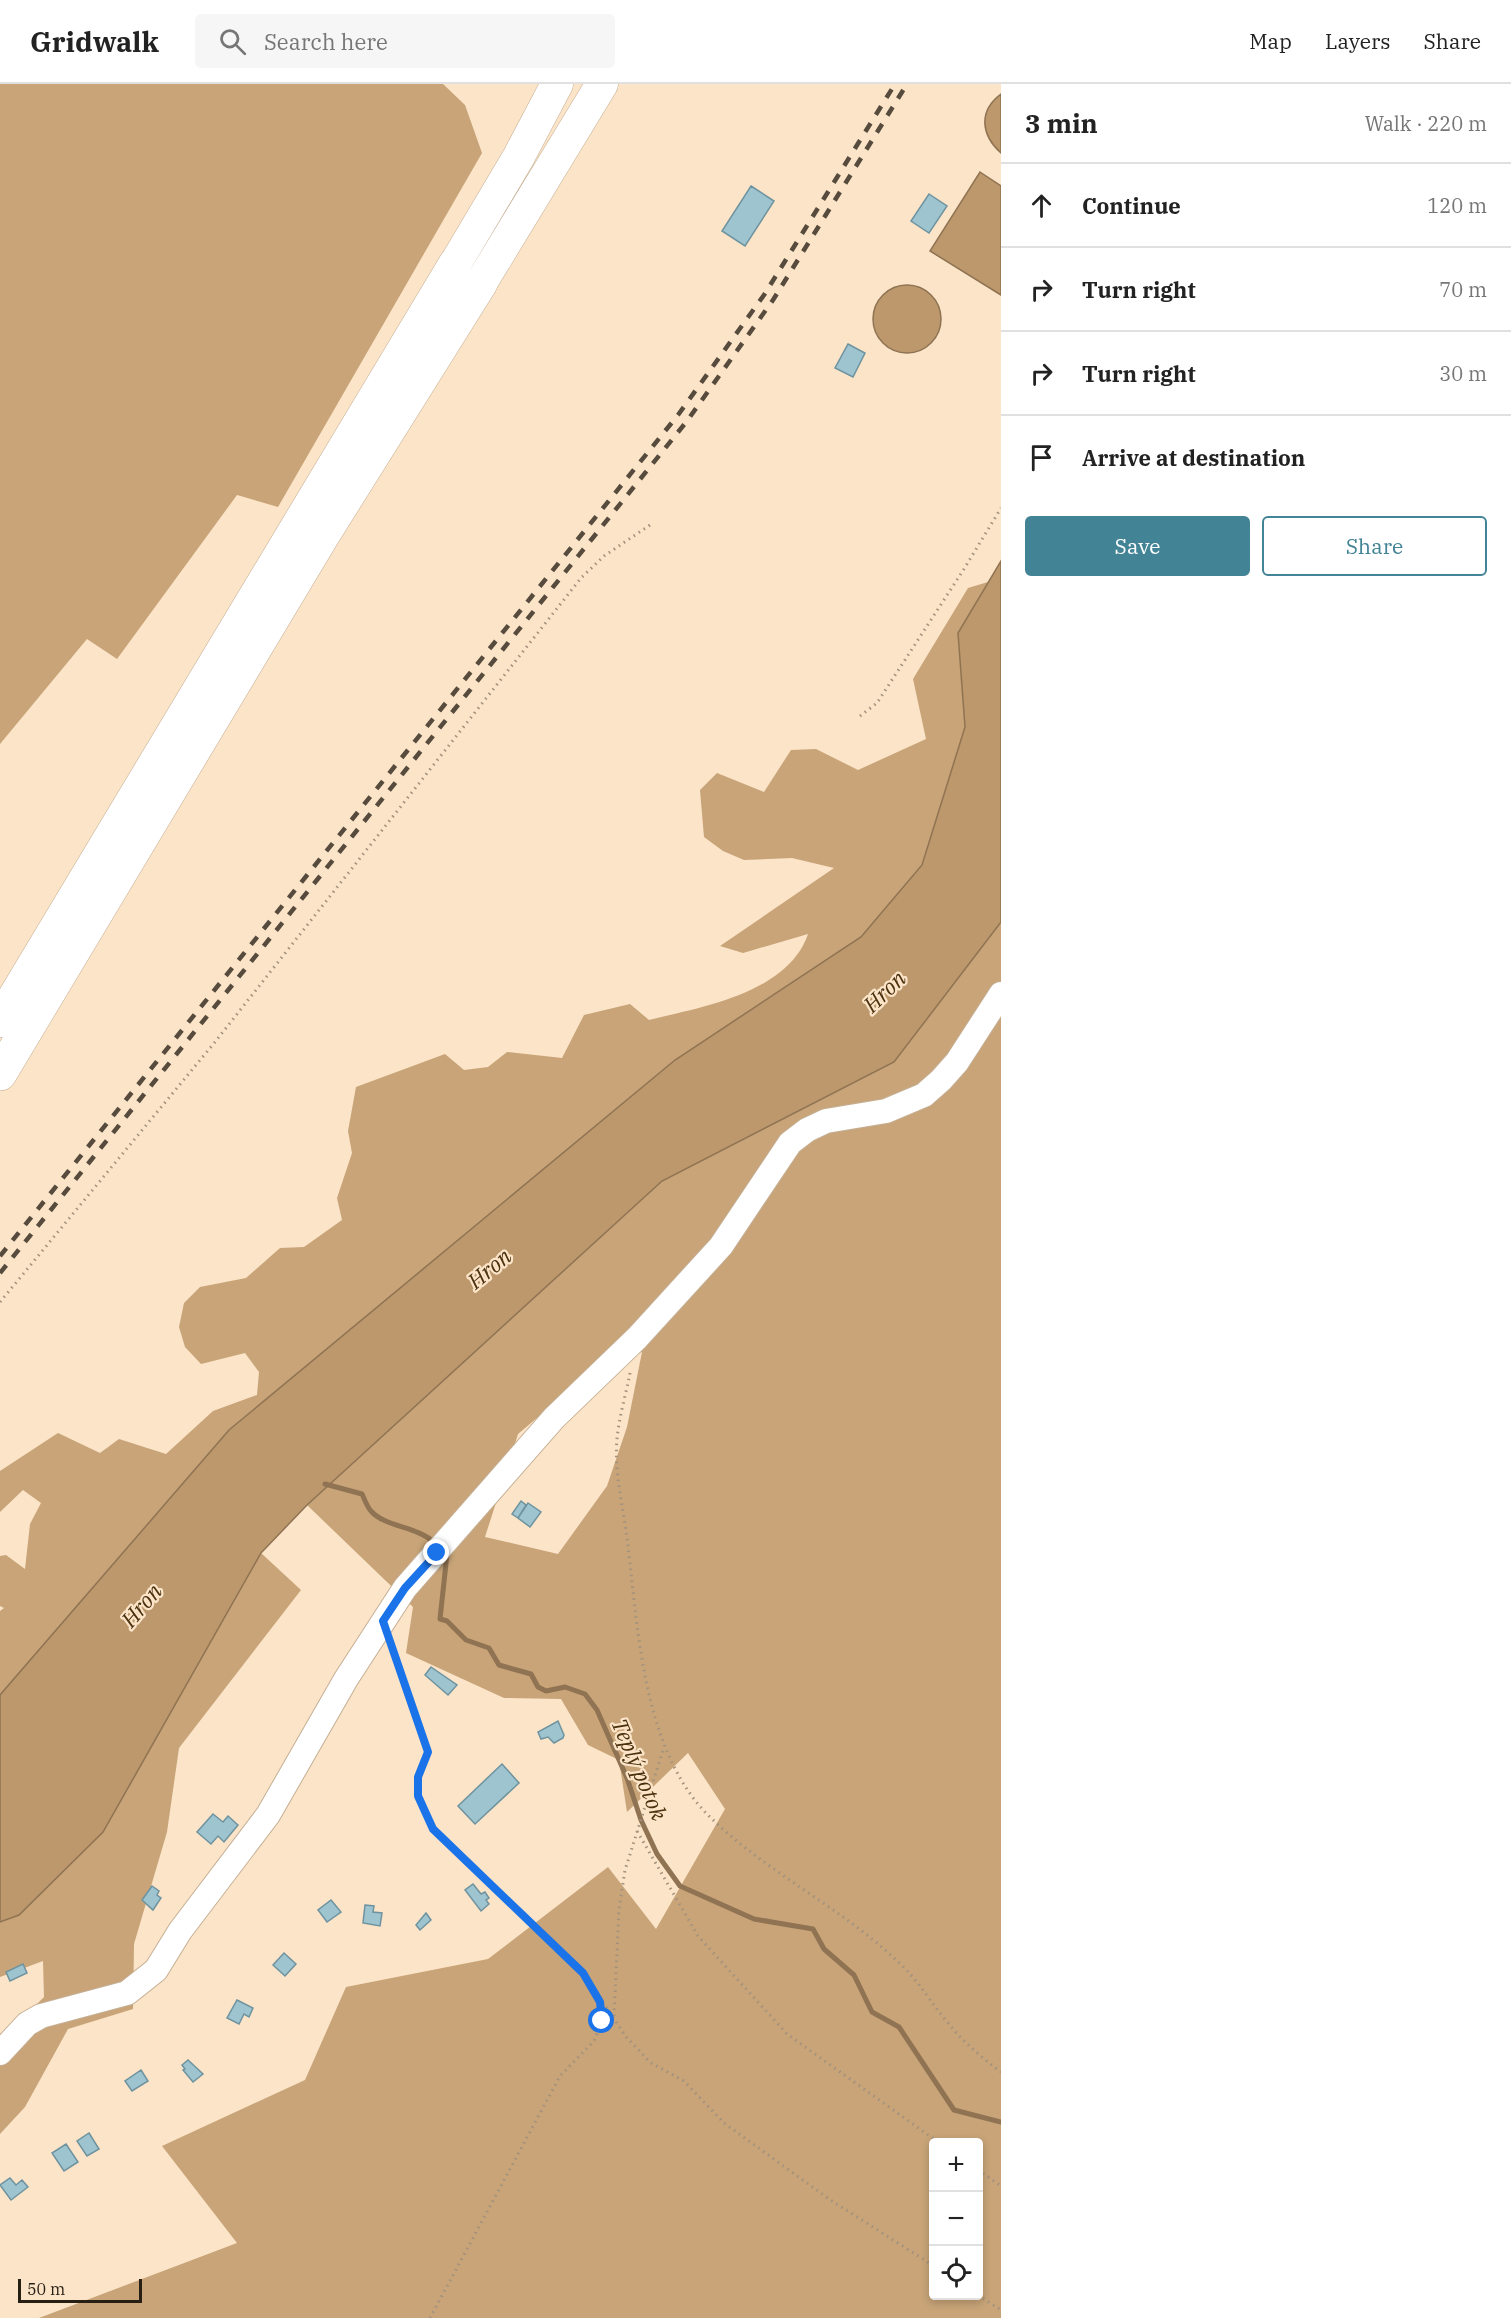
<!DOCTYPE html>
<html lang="en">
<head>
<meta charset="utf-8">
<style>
  :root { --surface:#fff; --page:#f6f6f6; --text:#222; --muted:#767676; --line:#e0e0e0; --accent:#428396 }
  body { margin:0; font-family:"IBM Plex Serif",serif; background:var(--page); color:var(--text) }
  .controls { position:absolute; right:18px; bottom:18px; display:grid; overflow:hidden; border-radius:6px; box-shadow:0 3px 9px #0003 }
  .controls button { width:54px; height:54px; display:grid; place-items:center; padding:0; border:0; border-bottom:2px solid var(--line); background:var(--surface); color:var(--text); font:30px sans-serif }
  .scale { position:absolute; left:18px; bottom:15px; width:124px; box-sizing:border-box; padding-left:6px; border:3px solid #271e14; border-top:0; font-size:16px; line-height:21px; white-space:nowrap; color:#271e14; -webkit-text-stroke:4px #fbe4c8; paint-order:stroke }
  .stop { position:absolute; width:18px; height:18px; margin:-14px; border:4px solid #1a73e8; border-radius:50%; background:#fff }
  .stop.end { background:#1a73e8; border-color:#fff; box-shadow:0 2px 6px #0008 }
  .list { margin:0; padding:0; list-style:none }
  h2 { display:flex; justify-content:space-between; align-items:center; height:78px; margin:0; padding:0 24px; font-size:26px }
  h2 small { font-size:20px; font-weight:400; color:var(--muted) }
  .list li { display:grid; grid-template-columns:39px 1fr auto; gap:18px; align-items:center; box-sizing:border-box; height:84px; padding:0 24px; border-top:2px solid var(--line) }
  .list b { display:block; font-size:22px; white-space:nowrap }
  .list em { font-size:20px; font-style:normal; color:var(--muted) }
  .actions { display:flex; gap:12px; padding:18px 24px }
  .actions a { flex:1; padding:14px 0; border:2px solid var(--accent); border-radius:6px; text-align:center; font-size:21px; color:var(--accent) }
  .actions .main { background:var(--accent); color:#fff }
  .icon { flex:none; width:33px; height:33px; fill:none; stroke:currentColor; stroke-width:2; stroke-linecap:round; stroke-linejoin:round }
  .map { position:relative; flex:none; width:1001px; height:2234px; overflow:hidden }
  header { display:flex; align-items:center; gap:36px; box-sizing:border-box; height:84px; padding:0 30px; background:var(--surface); border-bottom:2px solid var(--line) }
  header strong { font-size:28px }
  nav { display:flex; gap:33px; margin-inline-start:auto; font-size:21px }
  .search { width:420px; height:54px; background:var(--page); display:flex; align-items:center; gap:15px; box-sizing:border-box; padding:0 21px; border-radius:6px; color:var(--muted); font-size:22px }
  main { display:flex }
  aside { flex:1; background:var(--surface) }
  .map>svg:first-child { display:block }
  .forest { fill:#c8a478; fill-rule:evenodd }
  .water { fill:#bc986c; stroke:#8f7352; stroke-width:1.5 }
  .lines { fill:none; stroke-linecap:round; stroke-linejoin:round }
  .stream { stroke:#8f7352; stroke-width:5 }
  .building { fill:#9ec4d0; stroke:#6e939f; stroke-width:1.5 }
  .minor-casing { stroke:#c5af94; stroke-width:26 }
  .major-casing { stroke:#c5af94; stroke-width:33 }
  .highway-casing { stroke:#c5af94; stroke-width:34 }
  .path { stroke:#a2917c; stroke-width:3; stroke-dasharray:1.5 4.5; stroke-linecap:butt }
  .minor { stroke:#fff; stroke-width:24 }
  .major { stroke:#fff; stroke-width:32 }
  .highway { stroke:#fff; stroke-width:33 }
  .rail { stroke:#574b3d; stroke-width:4.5; stroke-dasharray:10 10; stroke-linecap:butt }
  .route { stroke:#1a73e8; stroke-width:8 }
  .labels { text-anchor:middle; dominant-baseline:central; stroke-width:4.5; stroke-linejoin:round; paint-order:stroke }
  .water-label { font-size:22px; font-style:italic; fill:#4b310d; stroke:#fbe4c8 }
</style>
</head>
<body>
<header>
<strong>Gridwalk</strong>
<div class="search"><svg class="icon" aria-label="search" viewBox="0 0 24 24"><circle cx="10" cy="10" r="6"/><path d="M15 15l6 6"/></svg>Search here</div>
<nav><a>Map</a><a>Layers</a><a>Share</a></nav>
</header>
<main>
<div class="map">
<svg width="1001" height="2234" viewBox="0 0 1001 2234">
  <rect width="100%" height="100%" fill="#fbe4c8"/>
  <path class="forest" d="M0,0H443L465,21L482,69L278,423L237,411L117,575L87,555L0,660Z
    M988,498L958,549L965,643L922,781L861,853L675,976L229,1346L0,1611V1527L4,1524L0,1522V1472L6,1471L25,1485L30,1440L41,1419L23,1406L0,1428V1387L58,1349L100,1369L119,1355L166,1370L213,1327L257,1311L259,1288L245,1269L201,1280L185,1263L179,1243L184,1219L200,1203L246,1194L280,1164L304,1163L342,1136L337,1114L352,1069L348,1047L356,1003L445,970L464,986L488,983L507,968L562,974L584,931L630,920L649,936C702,923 788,909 808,850L743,869L720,862L834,784L792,774L744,776L723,767L704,753L700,706L717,689L764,708L791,666L816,665L858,686L926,655L913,595L968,504Z
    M1001,838V2234H39L237,2159L162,2062L305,1996L346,1903L488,1875L608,1783L656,1845L725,1725L688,1669L627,1728L619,1676L588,1661L561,1615L504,1614L406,1569L413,1523L307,1421L662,1097L894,978ZM642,1268L627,1343L607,1402L558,1470L485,1453L518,1350L603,1278ZM934,2058H978V2212H934Z
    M261,1469L301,1506L179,1664L167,1748L134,1860L133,1925L68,1945L25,2023L0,2050V1957L44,1913L43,1877L0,1893V1838L19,1831L103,1748Z"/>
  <path class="water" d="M1001,10V69C981,51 978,27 1001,10Z
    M980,88L1001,102V211L930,167Z
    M873 235a34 34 0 1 1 68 0a34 34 0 1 1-68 0Z
    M1001,477V838L894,978L662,1097L307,1421L261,1469L103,1748L19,1831L0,1838V1611L229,1346L675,976L861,853L922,781L965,643L958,549Z"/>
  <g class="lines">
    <path class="stream" d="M325,1400L362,1410C365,1416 367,1423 371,1427C386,1444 416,1441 436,1460
      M447,1470L440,1535L447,1537L466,1556L489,1564L499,1581L531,1590L538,1603L546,1607L565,1603L585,1610L597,1626L627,1694L641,1736L657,1770L680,1802L754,1835L813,1845L824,1865L854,1891L872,1928L899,1943L954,2026L1001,2038"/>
  </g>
  <path class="building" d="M751,102L774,117L745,162L722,147Z
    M929,110L947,122L929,149L911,137Z
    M848,260L865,269L853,293L835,284Z
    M521,1417L526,1421L518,1434L512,1430Z
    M528,1419L541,1428L530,1443L518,1434Z
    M431,1583L457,1601L448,1611L425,1591Z
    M558,1637L564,1651L563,1654L554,1659L548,1653L541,1655L538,1648Z
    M502,1680L519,1699L475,1740L458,1722Z
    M213,1730L223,1738L228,1732L238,1741L224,1758L218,1752L211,1760L197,1748Z
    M473,1800L481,1810L485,1808L489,1814L486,1816L489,1820L481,1827L465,1806Z
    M152,1802L159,1807L157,1811L161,1814L153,1826L142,1816Z
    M331,1816L341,1828L327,1838L318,1826Z
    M365,1821L374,1822L373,1828L382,1829L380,1842L363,1839Z
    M426,1829L431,1836L420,1846L416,1841Z
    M284,1869L296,1880L285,1892L273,1881Z
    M23,1880L27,1889L10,1897L6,1888Z
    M237,1916L253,1924L249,1933L244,1930L239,1940L227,1934Z
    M188,1976L203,1990L193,1998L183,1986L185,1985L182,1981Z
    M141,1986L148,1997L132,2007L125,1997Z
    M89,2049L99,2065L87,2072L77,2057Z
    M66,2060L78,2078L64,2087L52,2069Z
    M10,2094L16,2101L22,2096L28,2103L11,2116L0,2101Z"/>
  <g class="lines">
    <g class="minor-casing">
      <path id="minor" d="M0,1969L27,1940L41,1932L127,1909L156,1886L180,1847L268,1731L346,1595L405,1504L554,1334L637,1254L721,1162L790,1059L807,1046L826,1037L886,1027L924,1011L941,996L957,978L1001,910"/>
    </g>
    <g class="major-casing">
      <path id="major" d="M455,180L518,74L557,0
        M481,199L602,0"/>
    </g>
    <g class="highway-casing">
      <path id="highway" d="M0,937L455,180
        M0,990L322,453L481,199"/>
    </g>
    <path class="path" d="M860,632L877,619L964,485L1001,424
      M0,1218L215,958L581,494L604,472L650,441
      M630,1289C626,1310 619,1333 617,1355C614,1388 623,1422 627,1454C638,1542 642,1662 706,1729C762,1786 838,1821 896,1876C917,1894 930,1918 948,1939C963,1958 981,1973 1001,1988
      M392,1561L428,1668L418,1693V1712L433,1745L583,1889L627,1954L651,1979L684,1997L724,2039L829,2115L934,2182
      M637,1747L698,1852L787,1950L938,2058
      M614,1932L619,1825L625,1786L664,1663
      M978,2086L1001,2102
      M978,2211L1001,2226
      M430,2234L560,1992L594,1957L602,1937L600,1920"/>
    <use href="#minor" class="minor"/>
    <use href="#major" class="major"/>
    <use href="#highway" class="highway"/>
    <path class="rail" d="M0,1172L678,331L764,211L895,0
      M0,1189L687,337L773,216L907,0"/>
  </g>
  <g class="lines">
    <path class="route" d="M437,1469L405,1504L383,1537L428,1668L418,1693V1712L433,1745L583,1889L600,1918L602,1937"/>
  </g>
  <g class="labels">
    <g class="water-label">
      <text transform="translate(884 907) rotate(-44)">Hron</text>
      <text transform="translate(489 1184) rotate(-40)">Hron</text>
      <text transform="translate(141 1521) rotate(-50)">Hron</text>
      <text transform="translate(640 1685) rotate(67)">Teplý potok</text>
    </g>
  </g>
</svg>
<div class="controls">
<button>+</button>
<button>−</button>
<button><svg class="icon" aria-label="locate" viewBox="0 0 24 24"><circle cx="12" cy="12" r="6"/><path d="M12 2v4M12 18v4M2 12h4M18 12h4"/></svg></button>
</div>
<div class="scale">50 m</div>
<div class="stop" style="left:602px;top:1937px"></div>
<div class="stop end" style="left:437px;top:1469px"></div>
</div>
<aside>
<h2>3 min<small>Walk · 220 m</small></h2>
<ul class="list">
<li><svg class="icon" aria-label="ahead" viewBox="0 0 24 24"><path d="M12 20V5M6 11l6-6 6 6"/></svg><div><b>Continue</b></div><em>120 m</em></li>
<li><svg class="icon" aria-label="right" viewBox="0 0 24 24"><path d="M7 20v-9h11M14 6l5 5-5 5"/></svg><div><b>Turn right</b></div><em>70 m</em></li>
<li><svg class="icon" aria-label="right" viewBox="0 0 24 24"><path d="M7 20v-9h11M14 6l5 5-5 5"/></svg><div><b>Turn right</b></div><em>30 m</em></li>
<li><svg class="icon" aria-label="arrive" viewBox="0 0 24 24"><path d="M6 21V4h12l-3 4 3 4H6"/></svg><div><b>Arrive at destination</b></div></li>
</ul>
<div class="actions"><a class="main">Save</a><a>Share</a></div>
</aside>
</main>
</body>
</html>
